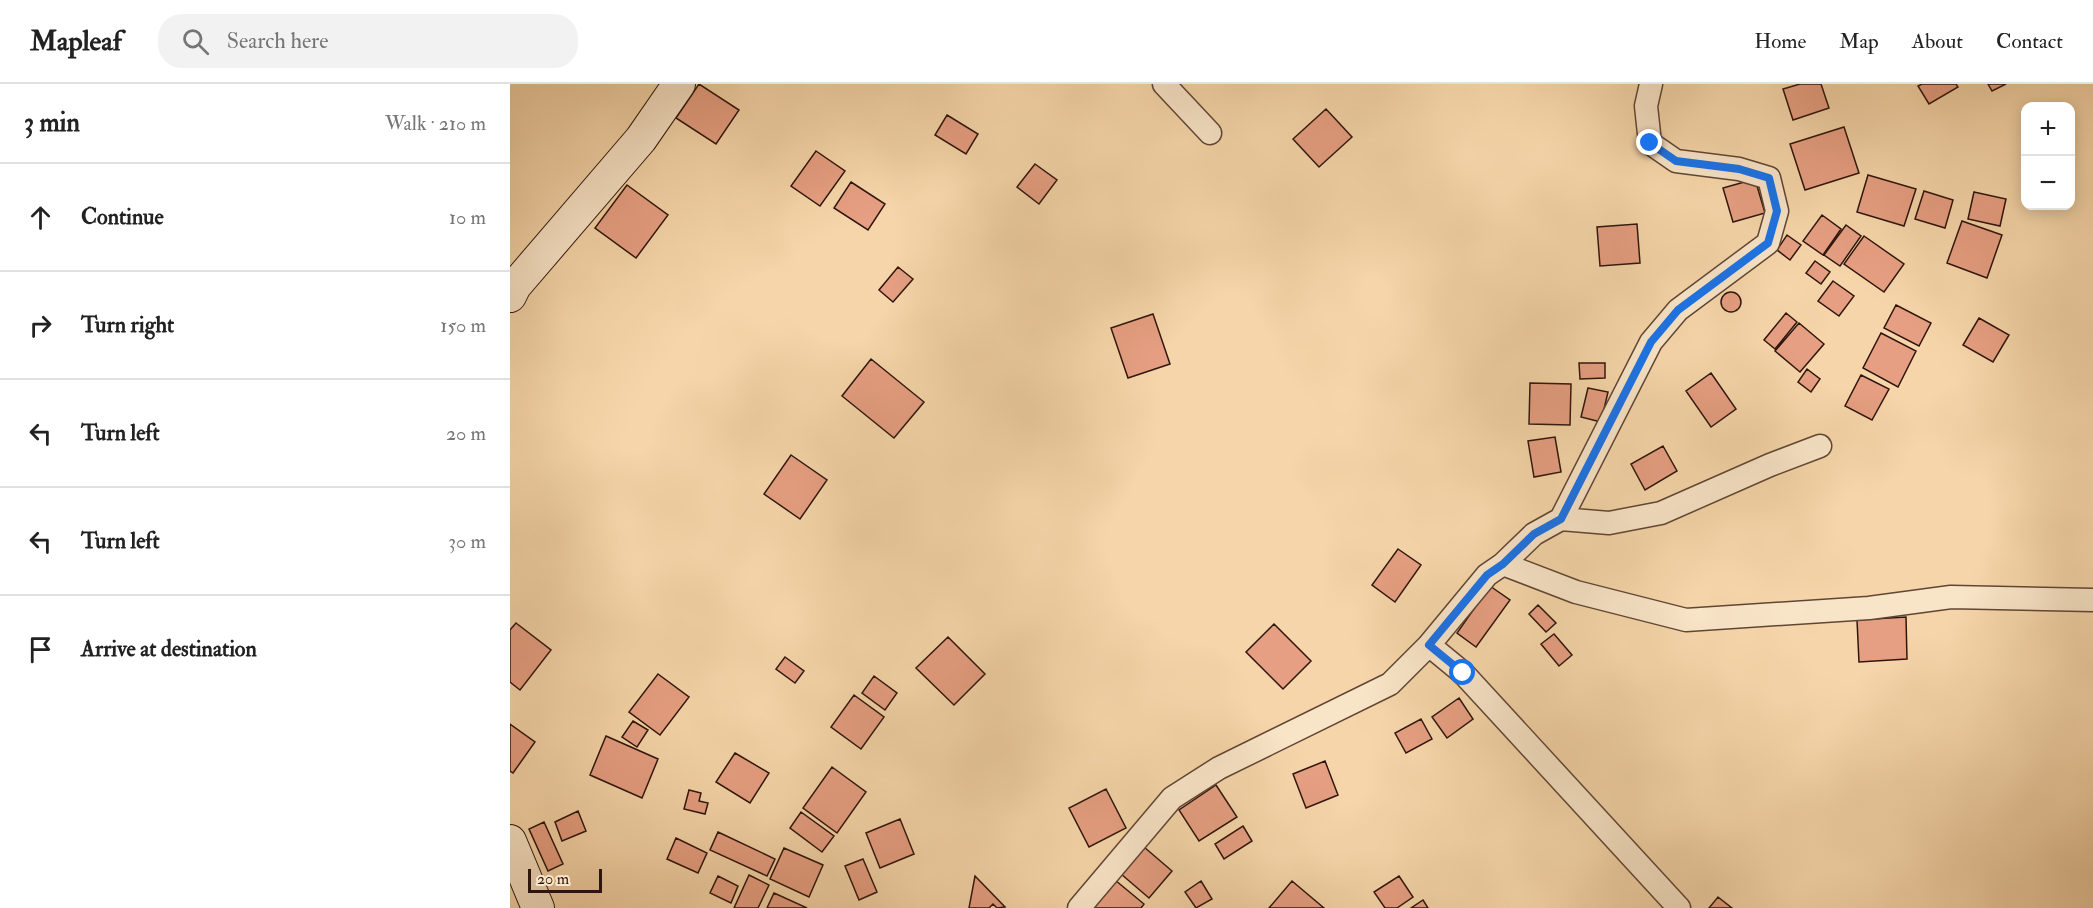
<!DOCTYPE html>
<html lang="en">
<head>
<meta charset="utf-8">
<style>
  :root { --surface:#fff; --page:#f2f2f2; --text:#222; --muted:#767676; --line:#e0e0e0 }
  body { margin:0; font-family:"IM FELL Double Pica",serif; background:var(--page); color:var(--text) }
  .controls { position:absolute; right:18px; top:18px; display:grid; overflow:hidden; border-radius:12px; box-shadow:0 3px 15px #0003 }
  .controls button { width:54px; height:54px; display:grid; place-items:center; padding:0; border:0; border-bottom:2px solid var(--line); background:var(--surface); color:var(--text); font:30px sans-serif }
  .scale { position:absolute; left:18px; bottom:15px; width:74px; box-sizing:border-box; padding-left:6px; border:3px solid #2f160d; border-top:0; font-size:16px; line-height:21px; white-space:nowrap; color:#2f160d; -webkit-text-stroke:4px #f8e4c7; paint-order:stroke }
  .stop { position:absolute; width:18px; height:18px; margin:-14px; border:4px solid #1a73e8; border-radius:50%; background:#fff }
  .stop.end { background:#1a73e8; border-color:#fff; box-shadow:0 2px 6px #0008 }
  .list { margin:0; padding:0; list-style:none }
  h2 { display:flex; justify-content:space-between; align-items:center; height:78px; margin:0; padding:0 24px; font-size:26px }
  h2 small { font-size:20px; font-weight:400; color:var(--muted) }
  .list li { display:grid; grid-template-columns:39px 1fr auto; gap:18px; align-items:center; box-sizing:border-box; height:108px; padding:0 24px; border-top:2px solid var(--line) }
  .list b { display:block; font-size:22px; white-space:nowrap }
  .list em { font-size:20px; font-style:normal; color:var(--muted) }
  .icon { flex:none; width:33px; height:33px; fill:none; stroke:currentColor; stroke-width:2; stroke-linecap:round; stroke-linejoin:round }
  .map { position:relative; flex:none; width:1583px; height:824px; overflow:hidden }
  header { display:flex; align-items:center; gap:36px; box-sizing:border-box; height:84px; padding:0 30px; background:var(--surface); border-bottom:2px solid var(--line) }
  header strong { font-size:28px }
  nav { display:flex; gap:33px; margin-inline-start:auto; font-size:21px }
  .search { width:420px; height:54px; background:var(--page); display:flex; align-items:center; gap:15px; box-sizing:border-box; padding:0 21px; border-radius:24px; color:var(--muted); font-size:22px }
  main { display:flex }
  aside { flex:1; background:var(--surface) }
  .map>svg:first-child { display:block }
  .building { fill:#e69f82; stroke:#2f160d; stroke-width:1.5 }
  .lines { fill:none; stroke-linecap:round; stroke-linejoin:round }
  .street-casing { stroke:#604634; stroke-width:25 }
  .secondary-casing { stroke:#2f160d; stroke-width:34 }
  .street { stroke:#f8e4c7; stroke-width:22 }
  .secondary { stroke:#f8e4c7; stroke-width:32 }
  .route { stroke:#1a73e8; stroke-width:8 }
</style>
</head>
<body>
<header>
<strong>Mapleaf</strong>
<div class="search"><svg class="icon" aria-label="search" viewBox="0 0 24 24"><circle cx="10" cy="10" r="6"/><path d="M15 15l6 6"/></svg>Search here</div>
<nav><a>Home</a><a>Map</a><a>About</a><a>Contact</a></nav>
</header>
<main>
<aside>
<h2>3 min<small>Walk · 210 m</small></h2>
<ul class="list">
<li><svg class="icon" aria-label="ahead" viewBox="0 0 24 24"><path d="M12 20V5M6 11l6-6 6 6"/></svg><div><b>Continue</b></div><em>10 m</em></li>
<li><svg class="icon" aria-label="right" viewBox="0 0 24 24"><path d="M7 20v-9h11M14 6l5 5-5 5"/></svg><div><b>Turn right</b></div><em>150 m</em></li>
<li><svg class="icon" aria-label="left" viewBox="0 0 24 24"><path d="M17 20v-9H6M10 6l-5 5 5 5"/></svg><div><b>Turn left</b></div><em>20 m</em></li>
<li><svg class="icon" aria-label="left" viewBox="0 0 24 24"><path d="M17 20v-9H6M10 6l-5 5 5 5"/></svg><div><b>Turn left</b></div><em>30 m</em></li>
<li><svg class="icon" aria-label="arrive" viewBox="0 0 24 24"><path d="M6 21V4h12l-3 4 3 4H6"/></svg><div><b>Arrive at destination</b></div></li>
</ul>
</aside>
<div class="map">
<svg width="1583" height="824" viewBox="0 0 1583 824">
  <rect width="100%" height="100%" fill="#f5d5a9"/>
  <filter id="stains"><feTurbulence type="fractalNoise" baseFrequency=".00333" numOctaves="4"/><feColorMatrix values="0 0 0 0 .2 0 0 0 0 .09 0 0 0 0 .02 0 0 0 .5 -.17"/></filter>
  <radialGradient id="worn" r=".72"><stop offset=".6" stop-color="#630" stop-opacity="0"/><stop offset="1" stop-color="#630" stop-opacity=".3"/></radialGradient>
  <path class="building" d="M189,0L229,26L206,60L166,34Z
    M1290,0H1311L1319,24L1283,36L1273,5Z
    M1412,0H1446L1448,3L1419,20L1408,2Z
    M1478,0H1496L1482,7Z
    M816,25L842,53L809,83L783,55Z
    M437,31L468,50L456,70L425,51Z
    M1334,43L1349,89L1295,106L1280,60Z
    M306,67L335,87L310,122L281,102Z
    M525,80L547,96L529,120L507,103Z
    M1358,91L1406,105L1394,142L1347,128Z
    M1245,95L1255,129L1223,138L1213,104Z
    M341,98L375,120L358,146L324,124Z
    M117,101L158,131L126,174L85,144Z
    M1414,107L1443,116L1435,144L1405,135Z
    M1464,108L1496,115L1490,142L1458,135Z
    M1312,131L1331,145L1313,171L1293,157Z
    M1452,137L1492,151L1477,194L1437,179Z
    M1127,140L1130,179L1090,182L1087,143Z
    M1336,141L1351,152L1330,182L1314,171Z
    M1277,151L1291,161L1280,176L1267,166Z
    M1354,152L1394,180L1374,208L1334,180Z
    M1305,177L1320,188L1311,200L1296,189Z
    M388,183L403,195L383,218L369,206Z
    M1323,197L1344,212L1329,232L1308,217Z
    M1211 218a10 10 0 1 1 20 0a10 10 0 1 1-20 0Z
    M1386,221L1421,239L1409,262L1374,244Z
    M1276,229L1287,238L1265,265L1254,256Z
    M643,230L660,280L618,294L601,244Z
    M1469,234L1499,251L1483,278L1453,261Z
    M1289,239L1314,260L1290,288L1265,267Z
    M1371,249L1406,267L1388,303L1353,284Z
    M361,275L414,318L384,354L332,312Z
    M1069,279H1095V294L1070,295Z
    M1297,285L1310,295L1301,308L1288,298Z
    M1201,289L1226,325L1201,343L1176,307Z
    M1351,291L1379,305L1362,336L1335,322Z
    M1020,299L1061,300L1060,341L1019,340Z
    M1078,304L1098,308L1091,338L1071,333Z
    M1045,353L1051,388L1024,393L1018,357Z
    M1153,362L1167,387L1135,406L1121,380Z
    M281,371L317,396L290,435L254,410Z
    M888,465L911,481L885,518L862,501Z
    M980,502L1000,516L966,563L947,549Z
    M1028,521L1046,539L1036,548L1019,530Z
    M1396,533L1397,575L1349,578L1347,536Z
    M6,539L41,566L10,606L0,598V546Z
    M764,540L801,577L773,605L736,568Z
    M1044,550L1062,571L1049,582L1031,560Z
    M438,553L475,590L444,621L406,584Z
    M275,573L294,587L285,599L266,585Z
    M148,590L179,613L150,651L119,628Z
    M364,592L387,609L375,626L352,609Z
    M344,611L374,633L351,665L321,643Z
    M949,614L963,635L937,654L922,633Z
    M911,635L922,655L896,669L885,649Z
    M123,637L138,646L127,663L112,653Z
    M0,640L25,658L3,689L0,687Z
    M96,652L148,675L132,714L80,691Z
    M225,669L259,689L240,719L206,698Z
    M815,677L828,711L796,724L783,690Z
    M322,683L356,708L327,749L293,724Z
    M706,701L727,733L689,757L669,726Z
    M596,705L616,744L579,763L559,724Z
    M179,706L191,709L189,717L198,719L195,730L174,725Z
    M68,727L76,747L52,757L45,738Z
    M291,728L324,752L312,768L280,744Z
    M390,735L404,770L370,784L356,749Z
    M34,738L53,780L38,787L19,745Z
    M733,742L742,757L714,775L705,760Z
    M208,748L265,775L257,792L200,766Z
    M166,754L197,769L188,789L157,775Z
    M634,763L662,787L639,814L611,790Z
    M274,764L313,781L299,813L260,795Z
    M353,775L367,808L349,816L335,782Z
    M239,791L259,801L248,824H224Z
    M208,792L228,802L221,819L200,809Z
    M465,792L495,823L487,824L483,820L479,824H459Z
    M889,792L903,813L887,824H875L864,808Z
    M605,796L634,820L631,824H583Z
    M691,797L702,815L686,824L675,808Z
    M782,797L814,824H759Z
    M264,809L297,824H257Z
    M1208,813L1222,824H1199Z
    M913,816L918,824H901Z"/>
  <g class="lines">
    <g class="street-casing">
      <path id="street" d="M654,0L700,49
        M1051,435L1099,439L1151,429L1260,381L1310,362
        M993,480L1066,508L1176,536L1359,524L1441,513L1583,516
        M919,561L953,589L1169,824
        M569,824L662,714L709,684L880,600L919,561L977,491L993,480L1024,450L1051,435L1141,258L1168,226L1258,159L1267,127L1259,94L1229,85L1166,77L1140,59L1136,22L1141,0"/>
    </g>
    <g class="secondary-casing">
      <path id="secondary" d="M0,212L5,202L131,55L169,0
        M0,757L28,824"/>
    </g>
    <use href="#street" class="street"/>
    <use href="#secondary" class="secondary"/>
  </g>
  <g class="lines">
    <path class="route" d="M953,589L919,561L977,491L993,480L1024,450L1051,435L1141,258L1168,226L1258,159L1267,127L1259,94L1229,85L1166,77L1140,59"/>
  </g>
  <rect width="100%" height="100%" filter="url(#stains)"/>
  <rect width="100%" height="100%" fill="url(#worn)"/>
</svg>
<div class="controls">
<button>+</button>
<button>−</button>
</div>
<div class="scale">20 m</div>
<div class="stop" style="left:953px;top:589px"></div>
<div class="stop end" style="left:1140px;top:59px"></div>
</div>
</main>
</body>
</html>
